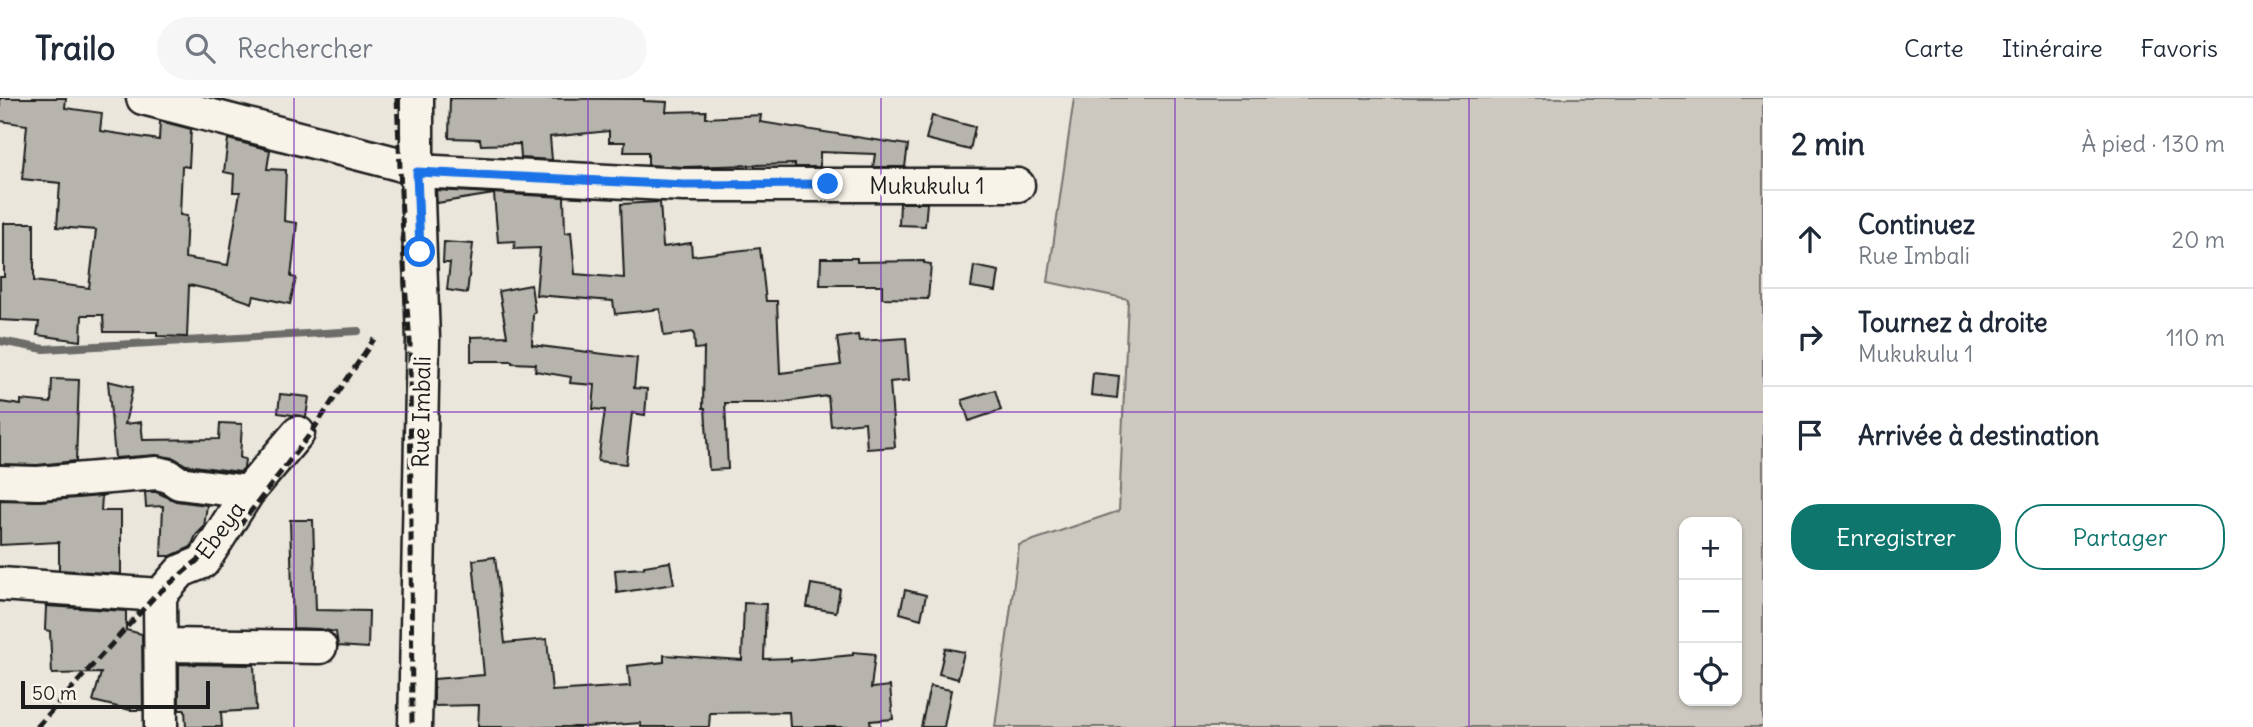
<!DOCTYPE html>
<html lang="fr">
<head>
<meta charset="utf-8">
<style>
  :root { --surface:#fff; --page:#f6f6f7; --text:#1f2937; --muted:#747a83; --line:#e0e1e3; --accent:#0f766e }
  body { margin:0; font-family:Delius,sans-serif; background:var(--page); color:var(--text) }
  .controls { position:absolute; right:21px; bottom:21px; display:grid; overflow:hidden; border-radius:14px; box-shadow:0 2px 5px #0004 }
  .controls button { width:63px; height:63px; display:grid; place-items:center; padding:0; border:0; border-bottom:2px solid var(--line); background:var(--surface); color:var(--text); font:35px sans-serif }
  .scale { position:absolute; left:21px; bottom:18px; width:189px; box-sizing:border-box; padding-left:7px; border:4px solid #1c1c1c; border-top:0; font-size:19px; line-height:24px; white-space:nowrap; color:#1c1c1c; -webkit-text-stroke:5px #f7f3e8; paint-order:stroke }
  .stop { position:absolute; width:21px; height:21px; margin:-16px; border:5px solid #1a73e8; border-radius:50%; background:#fff }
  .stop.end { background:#1a73e8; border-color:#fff; box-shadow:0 2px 7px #0008 }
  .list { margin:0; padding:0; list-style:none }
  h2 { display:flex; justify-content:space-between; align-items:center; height:91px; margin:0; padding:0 28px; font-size:30px }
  h2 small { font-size:23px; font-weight:400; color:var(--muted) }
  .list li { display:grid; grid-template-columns:46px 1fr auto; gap:21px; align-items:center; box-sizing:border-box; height:98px; padding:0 28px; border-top:2px solid var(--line) }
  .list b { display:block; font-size:26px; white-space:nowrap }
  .list p { margin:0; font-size:23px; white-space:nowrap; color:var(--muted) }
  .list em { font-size:23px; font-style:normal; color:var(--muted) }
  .actions { display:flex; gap:14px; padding:21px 28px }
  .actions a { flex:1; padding:16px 0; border:2px solid var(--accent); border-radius:28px; text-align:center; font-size:24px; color:var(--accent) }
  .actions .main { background:var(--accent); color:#fff }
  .icon { flex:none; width:38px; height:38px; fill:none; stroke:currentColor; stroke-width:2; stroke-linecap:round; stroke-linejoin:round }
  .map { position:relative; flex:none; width:1763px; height:629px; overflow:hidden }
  header { display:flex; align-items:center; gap:42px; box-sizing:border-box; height:98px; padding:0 35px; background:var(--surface); border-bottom:2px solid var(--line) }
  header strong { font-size:33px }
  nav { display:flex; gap:38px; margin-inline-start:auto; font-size:24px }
  .search { width:490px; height:63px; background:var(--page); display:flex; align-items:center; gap:18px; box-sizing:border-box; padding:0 24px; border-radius:38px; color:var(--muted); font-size:26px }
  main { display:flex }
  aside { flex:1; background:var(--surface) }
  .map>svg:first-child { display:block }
  .green { fill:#ccc8c0; stroke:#74726e; stroke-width:2; fill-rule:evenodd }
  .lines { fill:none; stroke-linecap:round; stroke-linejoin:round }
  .stream { stroke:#6d6c68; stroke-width:8 }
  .building { fill:#b6b4ac; stroke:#1c1c1c; stroke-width:2 }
  .minor-casing { stroke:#1c1c1c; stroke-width:37 }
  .minor { stroke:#f7f3e8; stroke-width:32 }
  .rail { stroke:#1c1c1c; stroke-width:5; stroke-dasharray:10 5; stroke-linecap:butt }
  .route { stroke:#1a73e8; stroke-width:9 }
  .grid { fill:none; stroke:#7b2cbf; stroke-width:2; stroke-opacity:0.55 }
  .labels { text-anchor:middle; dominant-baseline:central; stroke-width:7; stroke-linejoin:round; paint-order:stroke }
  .street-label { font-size:23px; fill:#1c1c1c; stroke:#f7f3e8 }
</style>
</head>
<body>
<header>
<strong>Trailo</strong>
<div class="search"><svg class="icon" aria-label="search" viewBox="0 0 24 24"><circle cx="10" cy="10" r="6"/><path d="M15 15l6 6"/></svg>Rechercher</div>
<nav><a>Carte</a><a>Itinéraire</a><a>Favoris</a></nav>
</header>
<main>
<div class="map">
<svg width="1763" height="629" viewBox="0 0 1763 629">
  <rect width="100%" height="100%" fill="#eae6dc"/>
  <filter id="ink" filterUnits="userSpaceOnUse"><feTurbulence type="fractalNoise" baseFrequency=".0143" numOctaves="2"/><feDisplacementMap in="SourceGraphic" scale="14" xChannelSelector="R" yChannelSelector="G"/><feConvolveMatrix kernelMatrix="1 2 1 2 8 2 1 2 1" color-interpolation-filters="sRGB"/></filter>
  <g filter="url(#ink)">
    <path class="green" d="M1074,0H1763V629H995L1019,447L1119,413L1128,201L1048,184ZM1684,424H1737V603H1684Z"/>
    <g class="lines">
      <path class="stream" d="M0,243L44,251L358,233"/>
    </g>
    <path class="building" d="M0,0H66L65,10L102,15L100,33L159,42L160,23L191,31L189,69L182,68L180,117L187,118L185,160L228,167L240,94H233L234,76L224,74L228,41L270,52L267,71L286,72L284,123L297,125L291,179L296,180L290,206L254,198L252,205L220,194L189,187L187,239L157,238V234H104L103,217H82L81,243L37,237L39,224L0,222V179H4V125H34V183L89,190L96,132L57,129L60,85L22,81L27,27L0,23Z
      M450,0L644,1V3L667,4L666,14L706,13V20L761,17L760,24L908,47L905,69H873L875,56L820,54V69H795V66L684,69L648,67V54H624L625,44H609V33L550,39L552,62L521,60L520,46L481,47L480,41L449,40Z
      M932,18L975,29L970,52L926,41Z
      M436,92L564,99L565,135L571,134L575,176L624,180L621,106L660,104L663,149L691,145L692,158L760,150L766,203H777L780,275L841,267L837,240L858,237L859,243L906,240L909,282L890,284L895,349L867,351L865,324L831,328L828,298L778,305H725L728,371L709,372L705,310H703L704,250L695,251L694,234L664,238L660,211L615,216L613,203L536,197L540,150L514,151L515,143L498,144L494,96L437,105Z
      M900,105H927L925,128L899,127Z
      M444,144L473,146L467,195L447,192L450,165H443Z
      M821,160H857V164L924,163V165L931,166L928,201L882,200V187H820Z
      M974,168L999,173L996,193L971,189Z
      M531,187L535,215H533L532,247L637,260L634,290L647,291L645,317L632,315L626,366L598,363L605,312L593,311L595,287L570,285L571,279L535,273L536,266L512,265V263H471V239L507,238L499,193Z
      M1093,275L1119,278L1117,300L1091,297Z
      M52,281L79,282L76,363L37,367L0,366V304L21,307V302L51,305Z
      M108,283L133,289L125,326L141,324L143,342L219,341L220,325L242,326L240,360L245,361L244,370L240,374L186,367L174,360L156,357L115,360Z
      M995,292L1001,312L969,323L962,302Z
      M280,296L309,299L306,319L278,315Z
      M145,394H156L176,403L207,407L204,429L196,437L191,449L171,458H161L163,408L146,409Z
      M102,398L101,413H121V476L59,472V444L0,447V402L39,403Z
      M290,422H313L316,512L369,513L368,550L338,548L336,534L320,531L293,530Z
      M495,459L505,545L547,541L552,593L630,588L628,568L664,564V557L742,562L744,505L766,506L764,561L791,560V563L853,557V554L875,556L871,590L890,588L893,621L870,623L871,629H790L789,614L710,615L709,629H641V625L584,629H478L479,607L434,608V581L484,577L473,462Z
      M670,464L674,486L617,495L615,472L644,470V468Z
      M811,486L840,491L836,514L807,509Z
      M905,492L926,497L921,521L900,515Z
      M46,508L126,513V532L142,536L143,612H130L93,603L101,575L52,576L50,533L45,532Z
      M945,550L964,554L958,581L939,576Z
      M179,566L254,567L256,612L221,614L222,629H186L185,612H179Z
      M930,588L951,592L944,629H921Z"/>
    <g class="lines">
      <g class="minor-casing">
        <path id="minor" d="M143,0L399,66L417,73L684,87H1018
          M0,384L38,385L157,375L169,378L179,385L248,394
          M0,486L160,497L181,473L203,464L248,394L298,335
          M160,497L161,629
          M161,547L320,549
          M415,629L423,241L417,73V0"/>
      </g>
      <use href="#minor" class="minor"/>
      <path class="rail" d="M397,0L405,187L410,243L412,629
        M37,629L155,498L241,426L313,332L374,241"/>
    </g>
  </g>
  <g class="lines" filter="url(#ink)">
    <path class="route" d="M420,154L417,74L684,87L828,86"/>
  </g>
  <path class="grid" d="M294,0V629M588,0V629M881,0V629M1175,0V629M1469,0V629M0,314H1763"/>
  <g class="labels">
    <g class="street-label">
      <text x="927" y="87">Mukukulu 1</text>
      <text transform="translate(421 314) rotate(-89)">Rue Imbali</text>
      <text transform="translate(220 432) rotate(-54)">Ebeya</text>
    </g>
  </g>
</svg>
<div class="controls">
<button>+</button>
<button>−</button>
<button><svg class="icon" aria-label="locate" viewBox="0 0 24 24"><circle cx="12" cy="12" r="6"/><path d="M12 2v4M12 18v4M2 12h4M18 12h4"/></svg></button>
</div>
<div class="scale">50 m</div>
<div class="stop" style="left:420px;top:154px"></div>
<div class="stop end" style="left:828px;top:86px"></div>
</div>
<aside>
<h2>2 min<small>À pied · 130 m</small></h2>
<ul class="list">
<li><svg class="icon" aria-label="ahead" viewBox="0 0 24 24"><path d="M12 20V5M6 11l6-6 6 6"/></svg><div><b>Continuez</b><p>Rue Imbali</p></div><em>20 m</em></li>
<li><svg class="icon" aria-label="right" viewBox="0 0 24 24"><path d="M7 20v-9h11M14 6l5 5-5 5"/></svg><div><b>Tournez à droite</b><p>Mukukulu 1</p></div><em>110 m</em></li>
<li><svg class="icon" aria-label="arrive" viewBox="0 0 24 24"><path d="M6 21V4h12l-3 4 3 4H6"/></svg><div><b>Arrivée à destination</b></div></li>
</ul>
<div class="actions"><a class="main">Enregistrer</a><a>Partager</a></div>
</aside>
</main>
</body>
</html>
